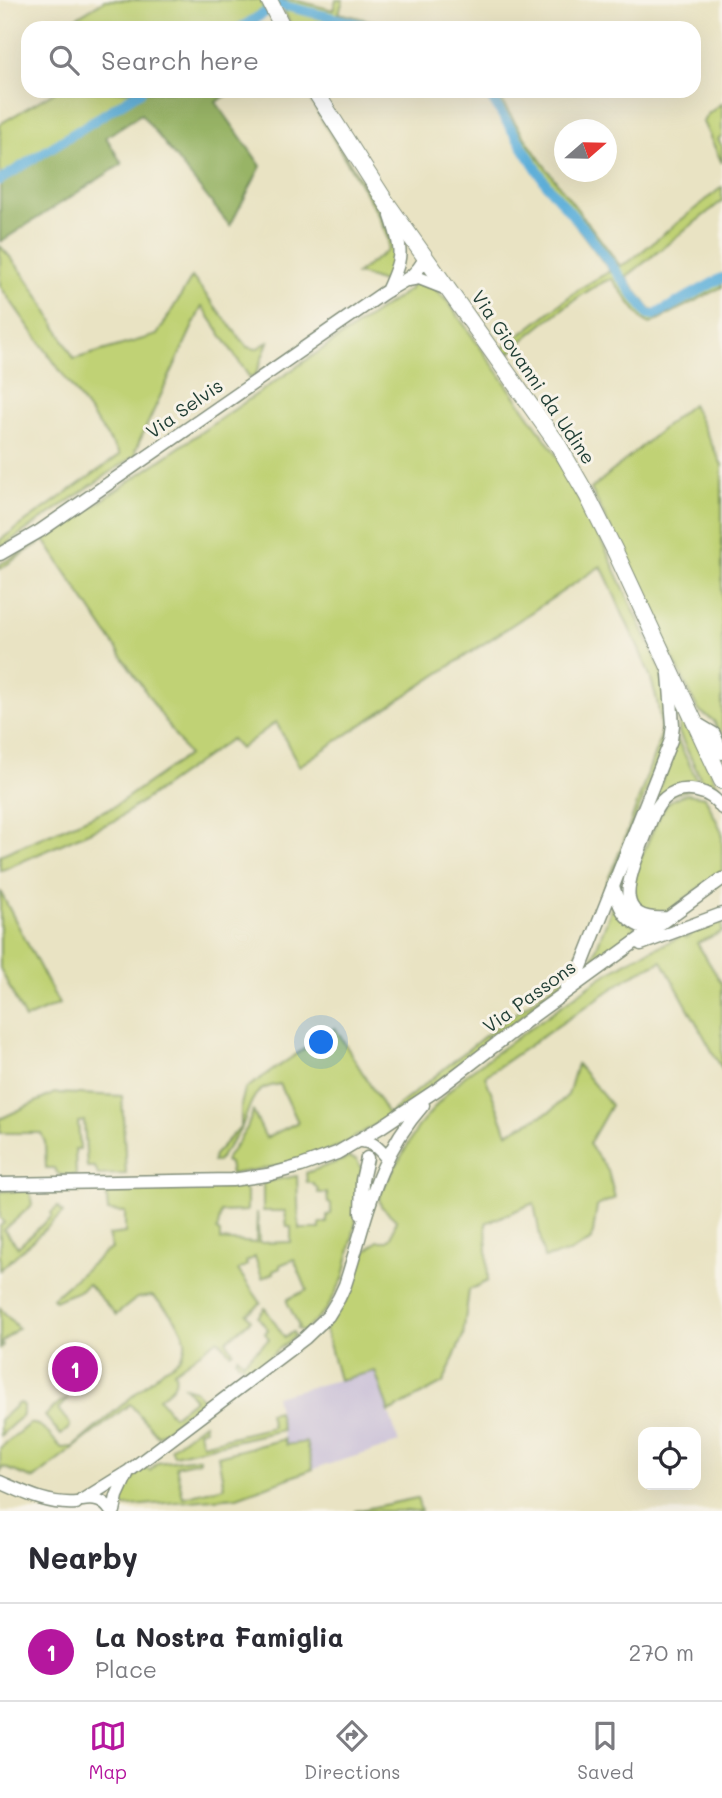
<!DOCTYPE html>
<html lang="en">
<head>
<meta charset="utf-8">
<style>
  :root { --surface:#fff; --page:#f7f7f7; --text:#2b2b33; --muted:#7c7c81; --line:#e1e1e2; --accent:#b5179e }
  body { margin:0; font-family:Mali,sans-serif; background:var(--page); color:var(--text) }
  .controls { position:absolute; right:21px; bottom:21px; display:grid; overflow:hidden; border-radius:14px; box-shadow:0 7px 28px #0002 }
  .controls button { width:63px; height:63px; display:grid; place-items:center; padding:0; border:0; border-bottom:2px solid var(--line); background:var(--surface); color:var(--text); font:35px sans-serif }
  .compass { position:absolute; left:554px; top:119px; width:63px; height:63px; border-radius:50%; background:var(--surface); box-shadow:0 7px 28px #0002; rotate:70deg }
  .you { position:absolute; left:322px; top:1043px; width:24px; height:24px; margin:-18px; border:5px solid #fff; border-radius:50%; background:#1a73e8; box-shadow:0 0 0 10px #1a73e833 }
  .badge { display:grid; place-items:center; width:46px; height:46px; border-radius:50%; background:var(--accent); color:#fff; font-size:23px; font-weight:700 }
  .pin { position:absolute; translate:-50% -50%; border:4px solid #fff; box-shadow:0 2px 7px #0006 }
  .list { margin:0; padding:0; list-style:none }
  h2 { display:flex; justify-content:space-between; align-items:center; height:91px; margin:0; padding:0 28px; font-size:30px }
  h2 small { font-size:23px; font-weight:400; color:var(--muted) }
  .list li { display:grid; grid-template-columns:46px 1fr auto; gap:21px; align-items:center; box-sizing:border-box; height:98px; padding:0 28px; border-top:2px solid var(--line) }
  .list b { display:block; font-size:26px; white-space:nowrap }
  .list p { margin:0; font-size:23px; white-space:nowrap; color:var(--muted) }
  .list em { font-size:23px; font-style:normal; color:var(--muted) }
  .icon { flex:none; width:38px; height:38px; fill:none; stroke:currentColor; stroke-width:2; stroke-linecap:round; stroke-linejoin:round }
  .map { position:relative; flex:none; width:722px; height:1511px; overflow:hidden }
  .search { position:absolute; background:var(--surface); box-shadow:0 7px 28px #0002; left:21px; right:21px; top:21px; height:77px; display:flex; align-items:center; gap:18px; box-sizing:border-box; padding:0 24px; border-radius:21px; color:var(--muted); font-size:26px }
  .sheet { height:189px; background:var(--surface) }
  nav { display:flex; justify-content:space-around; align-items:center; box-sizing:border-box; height:98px; border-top:2px solid var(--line); background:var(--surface); font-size:19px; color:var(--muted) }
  nav a { display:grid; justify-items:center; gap:4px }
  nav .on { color:var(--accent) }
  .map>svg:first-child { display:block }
  .industrial { fill:#c9bfd7 }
  .green { fill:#c0d275; stroke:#708854; stroke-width:2 }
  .forest { fill:#98b466; stroke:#5c784d; stroke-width:2 }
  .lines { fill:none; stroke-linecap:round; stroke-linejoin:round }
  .canal { stroke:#5fb0da; stroke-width:10 }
  .minor-casing { stroke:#84907c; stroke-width:15 }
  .major-casing { stroke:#84907c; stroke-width:18 }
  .minor { stroke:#fff; stroke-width:12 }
  .major { stroke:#fff; stroke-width:16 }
  .labels { text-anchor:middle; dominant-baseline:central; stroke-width:6; stroke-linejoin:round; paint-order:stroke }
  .street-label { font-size:19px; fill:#1f3d34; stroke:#f7f3e8 }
</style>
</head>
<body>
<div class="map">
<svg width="722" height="1511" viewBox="0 0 722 1511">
  <rect width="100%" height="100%" fill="#f7f3e8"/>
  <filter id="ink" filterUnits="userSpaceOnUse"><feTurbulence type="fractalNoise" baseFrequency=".0143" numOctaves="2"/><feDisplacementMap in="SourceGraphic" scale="14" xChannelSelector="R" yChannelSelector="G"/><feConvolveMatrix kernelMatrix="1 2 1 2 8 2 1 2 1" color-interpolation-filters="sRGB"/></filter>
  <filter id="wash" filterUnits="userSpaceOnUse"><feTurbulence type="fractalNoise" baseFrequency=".00686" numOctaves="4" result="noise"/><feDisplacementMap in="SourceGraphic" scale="28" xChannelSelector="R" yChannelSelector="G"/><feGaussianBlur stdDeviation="1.57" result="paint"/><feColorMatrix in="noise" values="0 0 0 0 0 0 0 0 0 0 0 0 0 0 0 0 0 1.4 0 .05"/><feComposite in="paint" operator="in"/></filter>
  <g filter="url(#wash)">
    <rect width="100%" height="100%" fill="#e9e3c3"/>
    <path class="industrial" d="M375,1371L399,1443L313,1469L306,1442L285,1445L275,1396Z"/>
    <path class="green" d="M105,0H260L267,15L246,28H59Z
      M279,0H294L333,10L336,0H343L339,13L401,28H292Z
      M56,91H146L0,184V124Z
      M305,91L375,203L388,229L395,249L390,275L383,282L359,274L355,275L388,250V239L376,211Z
      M484,91H496C531,154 578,208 620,266L630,261L722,187V201L626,277L649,308L655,311L722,274V287L650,324L642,319L612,279C592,283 523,338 509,354L502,349L579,289L610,271L565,211L544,187Z
      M722,103V136L718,139L722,146V163L703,122L707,115Z
      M0,246C32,279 52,319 74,359L157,335L192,277L247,347L256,349L268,342L256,374L250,378L202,306L135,451L137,454L0,548V540L120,455L0,286Z
      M413,282L434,288L448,302L554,451L607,552L660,667L668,704L667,739L577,965L562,985L403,1108L340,1146L290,1164L231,1174L229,1163L225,1161L247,1128L253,1111L266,1138L298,1122L280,1084C250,1088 252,1103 242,1126C236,1138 225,1151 217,1162H213L214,1155L241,1126V1105L245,1089L335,1028L388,1114L486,1035L557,983L574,961L623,844L660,738C663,695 641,653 623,615C616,599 609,581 601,566L299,766L276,722L240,749L231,739L116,820L0,871V855L113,807L188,755L44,540L0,569V564L44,540L410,289Z
      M692,404L722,465V739L714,721L698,710L591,489Z
      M680,706L721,794L722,798L711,789L705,788L679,733Z
      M677,739L700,786L658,799L656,797Z
      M687,794L705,797L722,832V872L668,911C658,915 651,915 643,908C634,902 631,889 634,879C637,865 659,813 668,803C674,797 680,796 687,794Z
      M0,891L59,1004L25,1019L0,968Z
      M613,904L640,932L589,968Z
      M722,918V932L697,943L722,984V1069L662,961L629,977L485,1076L507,1133L551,1111L568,1095L577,1064L611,1105L589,1144L608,1171L615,1198L597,1206L592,1240L570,1252L544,1258L534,1203L486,1223L488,1281L469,1290L463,1336L443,1383L389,1412L375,1371L339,1380L325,1329L348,1295L366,1251L378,1241H388L392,1235L396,1220L381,1206L379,1199L382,1190L418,1127L447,1093L468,1073L600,978L636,957L684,935L686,938L691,935L690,931Z
      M55,1093L122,1096L126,1174L98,1175L95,1167H87L84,1121L78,1122L80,1149H75L76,1175H59L54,1168H46L45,1142L41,1133H0V1119Z
      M348,1157L357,1160L362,1170L355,1201L356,1221L344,1277L327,1309L303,1332L297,1328L299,1326L287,1302L288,1299L307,1290L294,1259L280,1265V1268L273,1271L274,1273L262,1278L255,1257L246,1262L247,1265L238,1270L261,1303L247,1314L251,1320L226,1341L233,1351L230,1353L218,1339L174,1371C180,1385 169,1390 159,1398L173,1416L195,1399L185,1387L195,1390L203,1400L158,1436L130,1404L34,1479L3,1467L0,1473V1448L29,1424C43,1421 52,1440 62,1448L73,1447L164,1369C206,1350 177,1317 152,1296L137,1298L116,1315L88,1284C75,1296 69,1293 55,1301L53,1298L105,1252L112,1249L108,1235L125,1233V1212L108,1211L106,1189L238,1186L247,1191V1211L221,1212L217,1231L220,1233V1240L256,1243L257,1212L259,1243L291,1242V1227H287L285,1211H263V1182L297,1176L299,1229H320V1223H327V1215L331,1214V1204L328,1203L327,1193H318V1189L312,1183H307L306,1173L346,1159Z
      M2,1191H30L32,1205L4,1230L18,1247L52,1216L51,1213L58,1207L63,1213L0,1270V1226L4,1223L0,1218V1194Z
      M0,1308L18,1328L1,1343L3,1345L0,1348Z
      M265,1308L285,1338L293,1332L295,1336L252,1371L238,1363L236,1359L238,1357L243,1362L269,1339L265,1333L268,1330L258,1317Z
      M67,1400L58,1409L70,1424L69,1428L61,1435L45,1416L60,1402Z
      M19,1403L23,1405V1415L0,1436V1420Z
      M278,1411L282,1430L174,1455L171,1448L204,1423L205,1429L199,1431L202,1444L272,1427L269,1413Z
      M284,1439L286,1445L306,1442L313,1469L237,1497L120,1507C125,1490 132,1479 144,1466L150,1471L157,1463L199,1458V1461L176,1466L183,1497L224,1487L218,1456Z
      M417,1498L421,1511H355Z"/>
    <path class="forest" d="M146,91H234L216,102L261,166L230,226L141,114L106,137L122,164L0,242V184Z"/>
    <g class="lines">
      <path class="canal" d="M240,28L269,10L281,5L375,28
        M487,91L547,185L585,230L648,314L654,315L662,311L722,278
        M0,180L141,91"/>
    </g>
  </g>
  <g filter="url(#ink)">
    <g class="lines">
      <g class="minor-casing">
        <path id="minor" d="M408,280L419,278L447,289
          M387,291C403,257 403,251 391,216
          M0,554L40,531L382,294C401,281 414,280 425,258
          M694,722L714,734L722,753
          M613,886C621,912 625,922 652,931
          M668,918C609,923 630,875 643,841C649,827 653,808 665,798C682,783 711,790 722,808
          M641,944L722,914
          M566,987L581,967L671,740L673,725L669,674
          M358,1141C372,1140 378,1148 387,1158
          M0,1184L232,1180L267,1175L301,1166L337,1153L381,1127L438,1089L533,1016L722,879
          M361,1213L362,1180L367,1158
          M0,1482C25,1493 48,1505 76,1503
          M84,1499L129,1471L305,1338L328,1316L339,1298L345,1285C367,1218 374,1160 423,1105
          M82,1500C95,1498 104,1500 111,1511
          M114,1511L117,1496L128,1472"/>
      </g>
      <g class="major-casing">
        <path id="major" d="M269,0L283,28
          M315,91L386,202L557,443L587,495L615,551L722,781"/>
      </g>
      <use href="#minor" class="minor"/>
      <use href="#major" class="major"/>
    </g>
  </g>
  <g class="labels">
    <g class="street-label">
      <text transform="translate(534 377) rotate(56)">Via Giovanni da Udine</text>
      <text transform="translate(184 408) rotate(-35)">Via Selvis</text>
      <text transform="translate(529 996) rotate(-36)">Via Passons</text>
    </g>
  </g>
</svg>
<div class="controls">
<button><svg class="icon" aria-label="locate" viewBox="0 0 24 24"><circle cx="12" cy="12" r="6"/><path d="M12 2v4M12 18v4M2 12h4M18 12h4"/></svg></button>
</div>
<svg class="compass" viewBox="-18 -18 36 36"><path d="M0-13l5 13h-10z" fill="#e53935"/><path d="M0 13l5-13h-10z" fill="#7c7c81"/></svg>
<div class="you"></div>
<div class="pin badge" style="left:75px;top:1369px">1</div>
<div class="search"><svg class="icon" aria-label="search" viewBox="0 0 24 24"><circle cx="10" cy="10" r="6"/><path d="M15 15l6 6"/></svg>Search here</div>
</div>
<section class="sheet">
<h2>Nearby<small></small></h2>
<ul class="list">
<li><span class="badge">1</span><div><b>La Nostra Famiglia</b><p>Place</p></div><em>270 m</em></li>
</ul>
</section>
<nav>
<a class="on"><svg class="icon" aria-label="map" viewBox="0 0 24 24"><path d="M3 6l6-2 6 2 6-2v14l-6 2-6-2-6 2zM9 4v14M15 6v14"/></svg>Map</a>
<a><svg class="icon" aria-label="directions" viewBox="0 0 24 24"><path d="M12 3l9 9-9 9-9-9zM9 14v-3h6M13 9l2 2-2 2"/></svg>Directions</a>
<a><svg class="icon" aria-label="saved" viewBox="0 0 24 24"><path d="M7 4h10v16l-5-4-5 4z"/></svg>Saved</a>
</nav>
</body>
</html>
